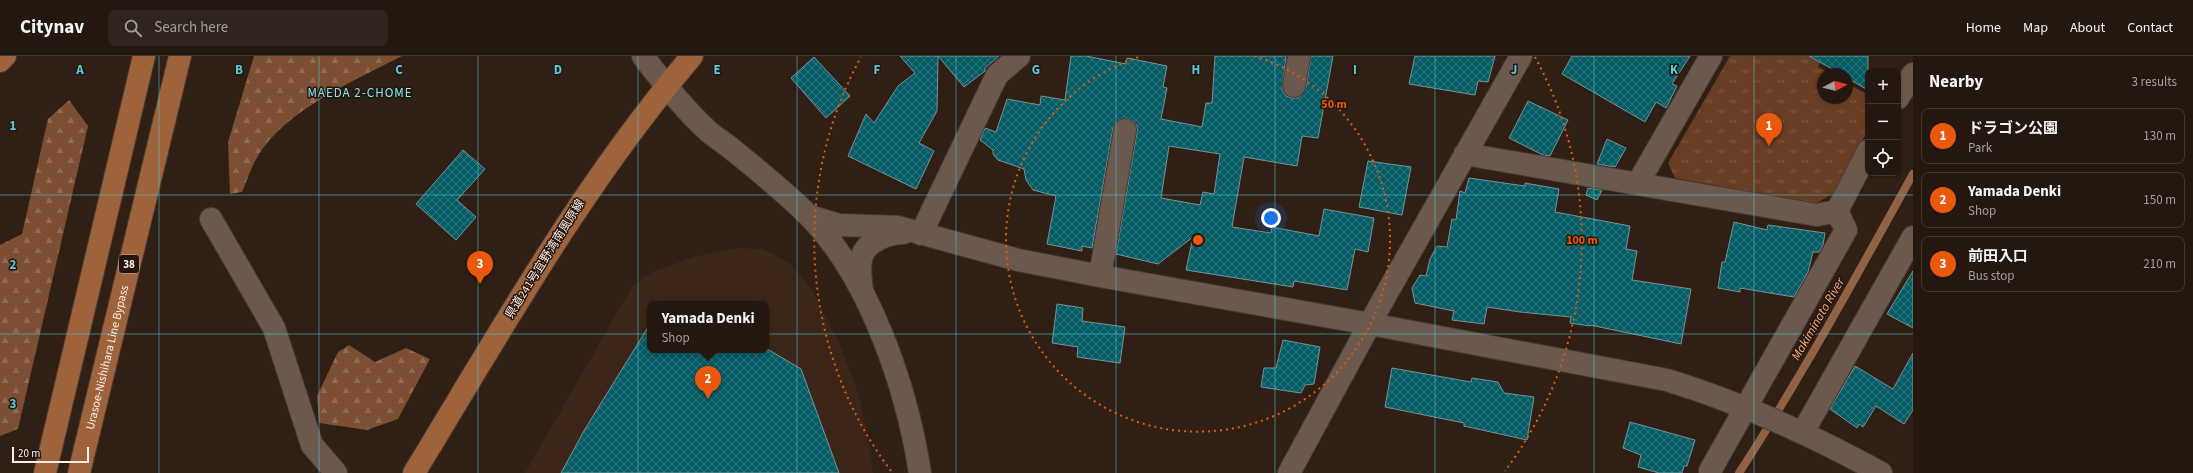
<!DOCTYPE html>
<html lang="en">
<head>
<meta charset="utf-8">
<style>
  :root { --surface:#231710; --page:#2f241e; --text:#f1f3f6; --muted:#a39f9f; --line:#403630; --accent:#ea580c }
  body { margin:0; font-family:"Source Sans 3","Noto Sans JP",sans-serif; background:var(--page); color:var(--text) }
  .controls { position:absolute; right:12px; top:12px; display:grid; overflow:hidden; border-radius:8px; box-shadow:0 1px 3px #0004 }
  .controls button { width:36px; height:36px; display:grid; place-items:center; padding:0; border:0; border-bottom:1px solid var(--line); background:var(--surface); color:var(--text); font:20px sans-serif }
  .compass { position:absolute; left:1817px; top:12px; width:36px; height:36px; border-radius:50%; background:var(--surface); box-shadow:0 1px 3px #0004; rotate:83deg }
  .scale { position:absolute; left:12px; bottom:10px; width:77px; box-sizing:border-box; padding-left:4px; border:2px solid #fbefe9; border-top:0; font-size:11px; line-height:14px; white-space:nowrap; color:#fbefe9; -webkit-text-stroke:3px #25150c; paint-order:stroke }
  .you { position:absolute; left:1271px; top:162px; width:14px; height:14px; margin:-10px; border:3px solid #fff; border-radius:50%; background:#1a73e8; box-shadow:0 0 0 6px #1a73e833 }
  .badge { display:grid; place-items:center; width:26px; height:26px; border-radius:50%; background:var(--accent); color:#fff; font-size:13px; font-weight:700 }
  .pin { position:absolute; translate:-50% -33px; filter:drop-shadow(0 1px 2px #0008) }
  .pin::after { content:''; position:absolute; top:21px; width:14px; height:12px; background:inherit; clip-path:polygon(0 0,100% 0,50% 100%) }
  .popup { position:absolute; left:647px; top:245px; width:122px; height:52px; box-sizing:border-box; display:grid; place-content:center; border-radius:8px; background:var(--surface); filter:drop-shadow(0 1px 3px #0005); font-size:13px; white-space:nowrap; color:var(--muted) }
  .popup b { font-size:15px; color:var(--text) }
  .popup::after { content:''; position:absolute; left:50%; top:100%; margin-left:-8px; border:8px solid transparent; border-top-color:var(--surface) }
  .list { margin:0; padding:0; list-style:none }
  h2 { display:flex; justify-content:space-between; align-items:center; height:52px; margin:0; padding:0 16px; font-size:17px }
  h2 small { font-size:13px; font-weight:400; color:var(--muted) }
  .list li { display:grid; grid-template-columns:26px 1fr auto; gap:12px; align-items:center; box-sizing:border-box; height:56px; margin:0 8px 8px; padding:0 8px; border:1px solid var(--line); border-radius:8px }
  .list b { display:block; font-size:15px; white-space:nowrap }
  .list p { margin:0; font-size:13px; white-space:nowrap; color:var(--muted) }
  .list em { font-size:13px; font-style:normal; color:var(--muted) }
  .icon { flex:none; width:22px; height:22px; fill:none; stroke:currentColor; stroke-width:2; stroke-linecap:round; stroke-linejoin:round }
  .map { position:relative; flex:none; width:1913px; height:417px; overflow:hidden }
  header { display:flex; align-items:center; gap:24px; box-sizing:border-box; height:56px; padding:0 20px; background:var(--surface); border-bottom:1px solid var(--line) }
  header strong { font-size:19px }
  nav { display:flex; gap:22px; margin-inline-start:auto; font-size:14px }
  .search { width:280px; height:36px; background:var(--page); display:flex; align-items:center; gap:10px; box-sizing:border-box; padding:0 14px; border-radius:8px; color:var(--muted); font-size:15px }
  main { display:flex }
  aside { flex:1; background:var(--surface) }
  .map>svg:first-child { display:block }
  .built { fill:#3c2619; fill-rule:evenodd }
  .forest { fill:url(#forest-firs) }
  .park { fill:url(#park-tufts) }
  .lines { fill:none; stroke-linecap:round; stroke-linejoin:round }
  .stream { stroke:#906246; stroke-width:8 }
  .building { fill:url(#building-cross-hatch); stroke:#789296; fill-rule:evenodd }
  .minor-casing { stroke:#493b35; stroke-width:24 }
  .major-casing { stroke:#493b35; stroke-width:24 }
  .minor { stroke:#6c594e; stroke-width:22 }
  .major { stroke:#9e633b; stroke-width:22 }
  .grid { fill:none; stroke:#53cbdb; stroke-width:1; stroke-opacity:0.55 }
  .ring { fill:none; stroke:#e8590c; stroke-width:2; stroke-dasharray:2 4 }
  .labels { text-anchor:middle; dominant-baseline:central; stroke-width:3; stroke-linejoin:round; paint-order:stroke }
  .shield { fill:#25150c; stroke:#bbaea7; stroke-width:1 }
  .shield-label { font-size:11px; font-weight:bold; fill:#fbefe9 }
  .street-label { font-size:12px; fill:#fbefe9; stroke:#25150c }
  .neighbourhood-label { font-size:13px; letter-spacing:1px; fill:#7de7f5; stroke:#25150c }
  .water-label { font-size:13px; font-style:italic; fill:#f5ac82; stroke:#25150c }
  .grid-label { font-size:13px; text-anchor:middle; font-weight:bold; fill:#53cbdb; stroke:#25150c; stroke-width:3; stroke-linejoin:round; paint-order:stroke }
  .centre { fill:#e8590c; stroke:#25150c; stroke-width:2 }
  .ring-label { font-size:12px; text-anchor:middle; font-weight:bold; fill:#e8590c; stroke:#25150c; stroke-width:3; stroke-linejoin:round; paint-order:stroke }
</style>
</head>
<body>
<header>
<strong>Citynav</strong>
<div class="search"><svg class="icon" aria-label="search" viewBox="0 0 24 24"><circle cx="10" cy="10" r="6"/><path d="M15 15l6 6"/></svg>Search here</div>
<nav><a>Home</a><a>Map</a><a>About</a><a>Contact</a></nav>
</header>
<main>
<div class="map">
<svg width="1913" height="417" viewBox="0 0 1913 417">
  <defs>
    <pattern id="forest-firs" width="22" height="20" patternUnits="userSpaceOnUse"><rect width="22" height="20" fill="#7c4f34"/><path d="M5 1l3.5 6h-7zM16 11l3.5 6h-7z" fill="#906951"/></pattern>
    <pattern id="park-tufts" width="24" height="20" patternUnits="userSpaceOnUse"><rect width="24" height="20" fill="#683d23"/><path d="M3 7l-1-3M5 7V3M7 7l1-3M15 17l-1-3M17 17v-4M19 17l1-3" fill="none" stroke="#7e5943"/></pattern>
    <pattern id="building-cross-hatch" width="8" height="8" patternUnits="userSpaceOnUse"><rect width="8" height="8" fill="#055c65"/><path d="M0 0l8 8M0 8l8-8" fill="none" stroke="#2a747b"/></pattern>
  </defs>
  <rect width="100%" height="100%" fill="#2f1f15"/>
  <path class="built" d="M736,192L763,193L790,207L811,232L840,289L859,340L869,387L873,417H525L633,229L652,216L694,201ZM650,248H766V294H650Z"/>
  <path class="forest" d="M254,0H402C356,24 285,54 258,100C251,111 247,125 242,136L230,138L228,86Z
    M69,44L88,70L18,373L0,380V189L22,178L48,63Z
    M349,289L375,306L406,292L430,303L398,363L367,374L319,367L317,340L338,296Z"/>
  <path class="park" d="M1730,0H1823L1818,11L1831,18H1823V42H1847V27L1868,39V74L1836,136L1815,148L1675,122L1668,107Z"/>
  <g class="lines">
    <path class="stream" d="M1739,417C1802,320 1857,219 1913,118"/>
  </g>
  <path class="building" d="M900,0H938L937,55L919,87L934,95L916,133L848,100L866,58L874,67L898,30L915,17Z
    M938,0H999L985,12V15L964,31Z
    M1071,0H1086L1126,8L1127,2L1167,10L1163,31L1167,32L1161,63L1202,71L1206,47H1212L1215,0H1286L1282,34L1286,40L1292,42H1299L1306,32L1311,0H1333L1318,82L1302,80L1297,110L1244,101L1232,171L1271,177L1272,171L1319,180L1324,153L1374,162L1368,196L1355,193L1347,234L1294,225L1293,231L1186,214L1193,181L1158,208L1116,198L1137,76V70L1133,65L1127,62L1116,66L1113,72L1092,192L1082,190V195L1047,188L1056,140L1033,134L1026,124L1024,113L998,104L993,98V94L980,84L985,72L996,76L1007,43L1040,49L1041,40L1065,44ZM1169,90L1220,98L1214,138L1203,136L1200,149L1161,142Z
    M1415,0H1495L1488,26L1478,25L1475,39L1409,28Z
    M1572,0H1690L1672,28L1677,30L1666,52L1656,46L1645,66L1562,18Z
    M1809,0H1868V34L1847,22V18H1841Z
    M814,1L850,40L826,62L791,22Z
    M1528,45L1568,64L1550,100L1543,99L1509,82Z
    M1607,83L1626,92L1615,111L1597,108Z
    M463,94L485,113L457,144L476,161L456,184L416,148Z
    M1368,105L1411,111L1402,159L1359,151Z
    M1469,122L1525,130V127L1559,133L1555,156L1630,170L1626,193L1637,195L1632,224L1691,233L1681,288L1590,269V270L1570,267L1571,261L1520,256L1487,251L1484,268L1452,264L1454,255L1415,247L1412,232L1420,219L1426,220L1430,203L1437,190L1447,191L1452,163L1456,164L1460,135L1465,137Z
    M1588,132L1602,134L1597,144L1586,139Z
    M1734,166L1767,174L1768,169L1825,177L1823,189L1819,196H1813L1808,216L1794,241L1740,232V236L1718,232L1722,206H1725Z
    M1913,215V272L1887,258Z
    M1057,248L1083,252L1082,265L1125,271L1120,307L1077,301L1078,291L1052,287Z
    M650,268V294H769L801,313L839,417H561L585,373Z
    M1283,284L1320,291L1314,328L1305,329L1301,337L1261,331L1264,312H1276Z
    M1913,297V354L1904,368L1876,350L1863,371L1859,368L1857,372L1830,353L1855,310L1893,333Z
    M1392,312L1471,326L1472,322L1498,326L1504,337L1534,341L1527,384L1464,370V367L1385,351Z
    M1630,366L1695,384L1687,410H1684L1682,417H1659L1638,411L1641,399L1623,392Z"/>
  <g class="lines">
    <g class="minor-casing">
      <path id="minor" d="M643,0C663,27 684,53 709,76C716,82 725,87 733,94C759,115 785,136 808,159C870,221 907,333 920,417
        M1294,30L1299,0
        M1898,42L1913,18
        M1465,98L1817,159L1837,155
        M1638,127L1711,0
        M1837,155L1868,95
        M809,160L839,169L898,171L1018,204L1100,220L1370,268L1667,324C1742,347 1812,379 1881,417
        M211,163L274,272L312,389L336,417
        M921,178L997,19L1019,0
        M1100,220L1125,74
        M862,235C861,224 858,211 862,200C867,185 889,177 903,177
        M1803,376L1913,181
        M1710,415L1846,174L1837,155
        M1289,417L1379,251L1521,0"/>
    </g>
    <g class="major-casing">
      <g id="major">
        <path d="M0,5L5,0"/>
        <path d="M45,417L144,0"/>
        <path id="s1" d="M79,417L180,0"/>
        <path d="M414,417C502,273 582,129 692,0"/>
      </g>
    </g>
    <use href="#minor" class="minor"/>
    <use href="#major" class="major"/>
  </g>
  <path class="grid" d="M159,0V417M319,0V417M478,0V417M638,0V417M797,0V417M956,0V417M1116,0V417M1275,0V417M1435,0V417M1594,0V417M1754,0V417M0,139H1913M0,278H1913"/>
  <g class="ring">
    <path d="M1254 0A192 192 0 1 1 1142 0"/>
    <path d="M891 415A384 384 0 0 1 861 1M1535 1A384 384 0 0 1 1505 415"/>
  </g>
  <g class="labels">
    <rect class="shield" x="119" y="199" width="20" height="18" rx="3"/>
    <g class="shield-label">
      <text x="129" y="208">38</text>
    </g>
    <g class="street-label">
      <text transform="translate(545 203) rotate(-58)">県道241号宜野湾南風原線</text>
      <text stroke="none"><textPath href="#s1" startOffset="119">Urasoe-Nishihara Line Bypass</textPath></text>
    </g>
    <g class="neighbourhood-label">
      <text x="360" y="37">MAEDA 2-CHOME</text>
    </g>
    <g class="water-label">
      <text transform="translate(1818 263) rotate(-60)">Makiminato River</text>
    </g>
  </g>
  <g class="grid-label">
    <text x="80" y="18">A</text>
    <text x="239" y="18">B</text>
    <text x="399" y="18">C</text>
    <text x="558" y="18">D</text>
    <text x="717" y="18">E</text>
    <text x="877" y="18">F</text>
    <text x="1036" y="18">G</text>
    <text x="1196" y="18">H</text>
    <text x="1355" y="18">I</text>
    <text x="1514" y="18">J</text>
    <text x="1674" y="18">K</text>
    <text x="13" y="74">1</text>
    <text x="13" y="213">2</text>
    <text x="13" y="352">3</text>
  </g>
  <circle cx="1198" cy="184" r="6" class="centre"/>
  <g class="ring-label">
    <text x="1334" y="52">50 m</text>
    <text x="1582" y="188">100 m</text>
  </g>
</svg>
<div class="controls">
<button>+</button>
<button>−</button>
<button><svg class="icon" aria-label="locate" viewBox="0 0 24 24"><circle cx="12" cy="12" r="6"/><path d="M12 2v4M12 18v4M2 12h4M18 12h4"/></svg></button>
</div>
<svg class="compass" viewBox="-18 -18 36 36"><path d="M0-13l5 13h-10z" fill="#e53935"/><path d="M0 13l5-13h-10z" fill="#a39f9f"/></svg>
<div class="scale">20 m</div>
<div class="you"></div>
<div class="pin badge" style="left:1769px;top:90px">1</div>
<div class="pin badge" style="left:708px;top:343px">2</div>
<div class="popup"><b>Yamada Denki</b>Shop</div>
<div class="pin badge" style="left:480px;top:228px">3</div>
</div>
<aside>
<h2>Nearby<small>3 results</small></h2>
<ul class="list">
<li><span class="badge">1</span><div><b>ドラゴン公園</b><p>Park</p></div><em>130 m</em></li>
<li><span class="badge">2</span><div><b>Yamada Denki</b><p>Shop</p></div><em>150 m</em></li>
<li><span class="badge">3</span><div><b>前田入口</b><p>Bus stop</p></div><em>210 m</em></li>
</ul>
</aside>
</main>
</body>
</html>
